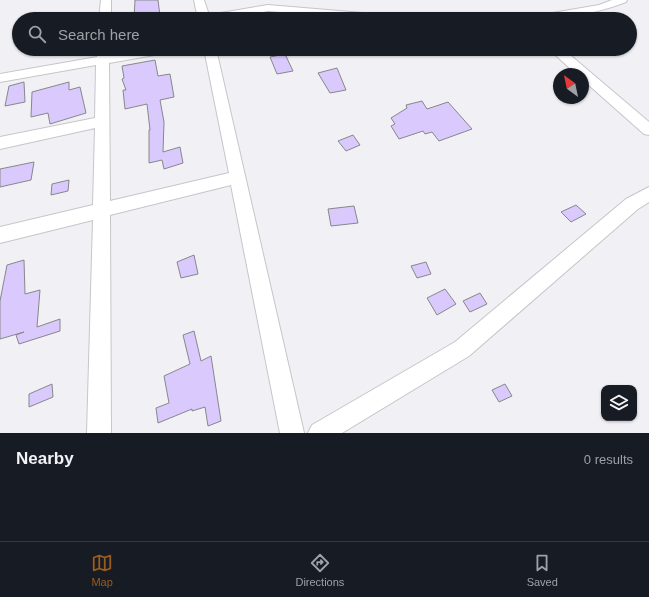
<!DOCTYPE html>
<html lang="en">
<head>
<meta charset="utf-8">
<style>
  :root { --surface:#171b24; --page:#242831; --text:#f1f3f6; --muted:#9ea1a6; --line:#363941; --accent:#995c20 }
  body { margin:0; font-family:Helvetica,sans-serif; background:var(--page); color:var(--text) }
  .controls { position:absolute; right:12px; bottom:12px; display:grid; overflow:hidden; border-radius:8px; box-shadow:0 1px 3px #0004 }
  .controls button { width:36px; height:36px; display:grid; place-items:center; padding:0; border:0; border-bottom:1px solid var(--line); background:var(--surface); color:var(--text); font:20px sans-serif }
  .compass { position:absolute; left:553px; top:68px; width:36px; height:36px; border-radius:50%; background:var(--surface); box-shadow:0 1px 3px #0004; rotate:327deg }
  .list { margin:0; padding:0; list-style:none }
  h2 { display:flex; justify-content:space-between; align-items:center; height:52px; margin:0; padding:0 16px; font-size:17px }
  h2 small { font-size:13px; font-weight:400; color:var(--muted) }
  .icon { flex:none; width:22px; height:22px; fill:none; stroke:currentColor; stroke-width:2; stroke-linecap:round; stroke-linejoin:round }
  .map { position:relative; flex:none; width:649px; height:433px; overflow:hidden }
  .search { position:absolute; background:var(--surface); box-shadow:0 1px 3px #0004; left:12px; right:12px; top:12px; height:44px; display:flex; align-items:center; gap:10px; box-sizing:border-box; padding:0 14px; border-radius:22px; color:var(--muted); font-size:15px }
  .sheet { height:108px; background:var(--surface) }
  nav { display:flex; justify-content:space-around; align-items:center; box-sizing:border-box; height:56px; border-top:1px solid var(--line); background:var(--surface); font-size:11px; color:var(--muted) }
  nav a { display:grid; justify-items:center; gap:2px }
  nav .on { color:var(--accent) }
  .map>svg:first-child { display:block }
  .building { fill:#d9c9fc; stroke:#88878b }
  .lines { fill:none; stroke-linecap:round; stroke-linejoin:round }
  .minor-casing { stroke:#c6c6ca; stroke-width:2 }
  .minor { fill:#fff; fill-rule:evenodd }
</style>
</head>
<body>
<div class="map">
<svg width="649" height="433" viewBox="0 0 649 433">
  <rect width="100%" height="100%" fill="#f1f1f5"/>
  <path class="building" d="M135,0H158L160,16L134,19Z
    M285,54L293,71L277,74L270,57Z
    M155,60L158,76L170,74L174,97L160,100L164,122L163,152L180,147L183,163L164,169L162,160L149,163V130H150L147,104L125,109L123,90H126L122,79L124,78L122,66Z
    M337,68L346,90L330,93L318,73Z
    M24,82L25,102L5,106L9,86Z
    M69,82V90L80,87L86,113L50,124L48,113L31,117L32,92Z
    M422,101L427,109L448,102L472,129L439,141L432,132L425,134L423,131L399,139L391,126L395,124L391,118L407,108L406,105Z
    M353,135L360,145L346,151L338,141Z
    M34,162L31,180L0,187V169Z
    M69,180L68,191L51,195L52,184Z
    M576,205L586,214L571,222L561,212Z
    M354,206L358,223L331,226L328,209Z
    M194,255L198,274L181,278L177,262Z
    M24,260L25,294L40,290L37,327L60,319V331L19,344L16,335L24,332L0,339V301L7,265Z
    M426,262L431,274L417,278L411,266Z
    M445,289L456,304L437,315L427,298Z
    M480,293L487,304L470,312L463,301Z
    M194,331L201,361L211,356L221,421L208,426L205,407L192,411V409L158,423L156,408L169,403L164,376L190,364L183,335Z
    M52,384L53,397L29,407V394Z
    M505,384L512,396L499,402L492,390Z"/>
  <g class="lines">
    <g class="minor-casing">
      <path id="minor" d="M101,0H111V19H99Z
        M194,0H204L209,15L268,5L375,14L429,16L435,19H358L268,11L227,19H198Z
        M612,0H627L626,2C595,14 563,19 529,19L535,16L599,5Z
        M97,49H109V55L144,49H172L166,53L109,63L110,201L229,173L204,49H216L304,433H280L231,185L110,215L111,433H87L93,220L0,243V227L93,205L95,128L0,149V137L95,118L96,65L0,82V74L97,57Z
        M549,49H563L649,122V135L644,134L583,80V74H576Z
        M649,187V202L638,209L469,356L342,433H308L312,425L455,342L626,199Z"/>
    </g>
    <use href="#minor" class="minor"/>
  </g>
</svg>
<div class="controls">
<button><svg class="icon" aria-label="layers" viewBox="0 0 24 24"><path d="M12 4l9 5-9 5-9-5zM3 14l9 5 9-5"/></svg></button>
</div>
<svg class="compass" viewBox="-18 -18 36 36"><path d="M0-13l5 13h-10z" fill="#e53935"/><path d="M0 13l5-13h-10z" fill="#9ea1a6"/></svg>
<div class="search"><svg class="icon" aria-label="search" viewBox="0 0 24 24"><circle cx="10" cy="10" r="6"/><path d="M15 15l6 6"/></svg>Search here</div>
</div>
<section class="sheet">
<h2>Nearby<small>0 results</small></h2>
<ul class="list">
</ul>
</section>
<nav>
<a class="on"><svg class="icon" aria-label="map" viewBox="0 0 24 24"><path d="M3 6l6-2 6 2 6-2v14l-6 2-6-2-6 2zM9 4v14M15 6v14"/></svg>Map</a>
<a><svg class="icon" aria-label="directions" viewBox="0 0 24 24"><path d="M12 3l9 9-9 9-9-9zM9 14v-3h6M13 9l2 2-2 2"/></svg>Directions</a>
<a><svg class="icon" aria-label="saved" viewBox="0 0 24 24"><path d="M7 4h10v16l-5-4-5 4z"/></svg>Saved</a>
</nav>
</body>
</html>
